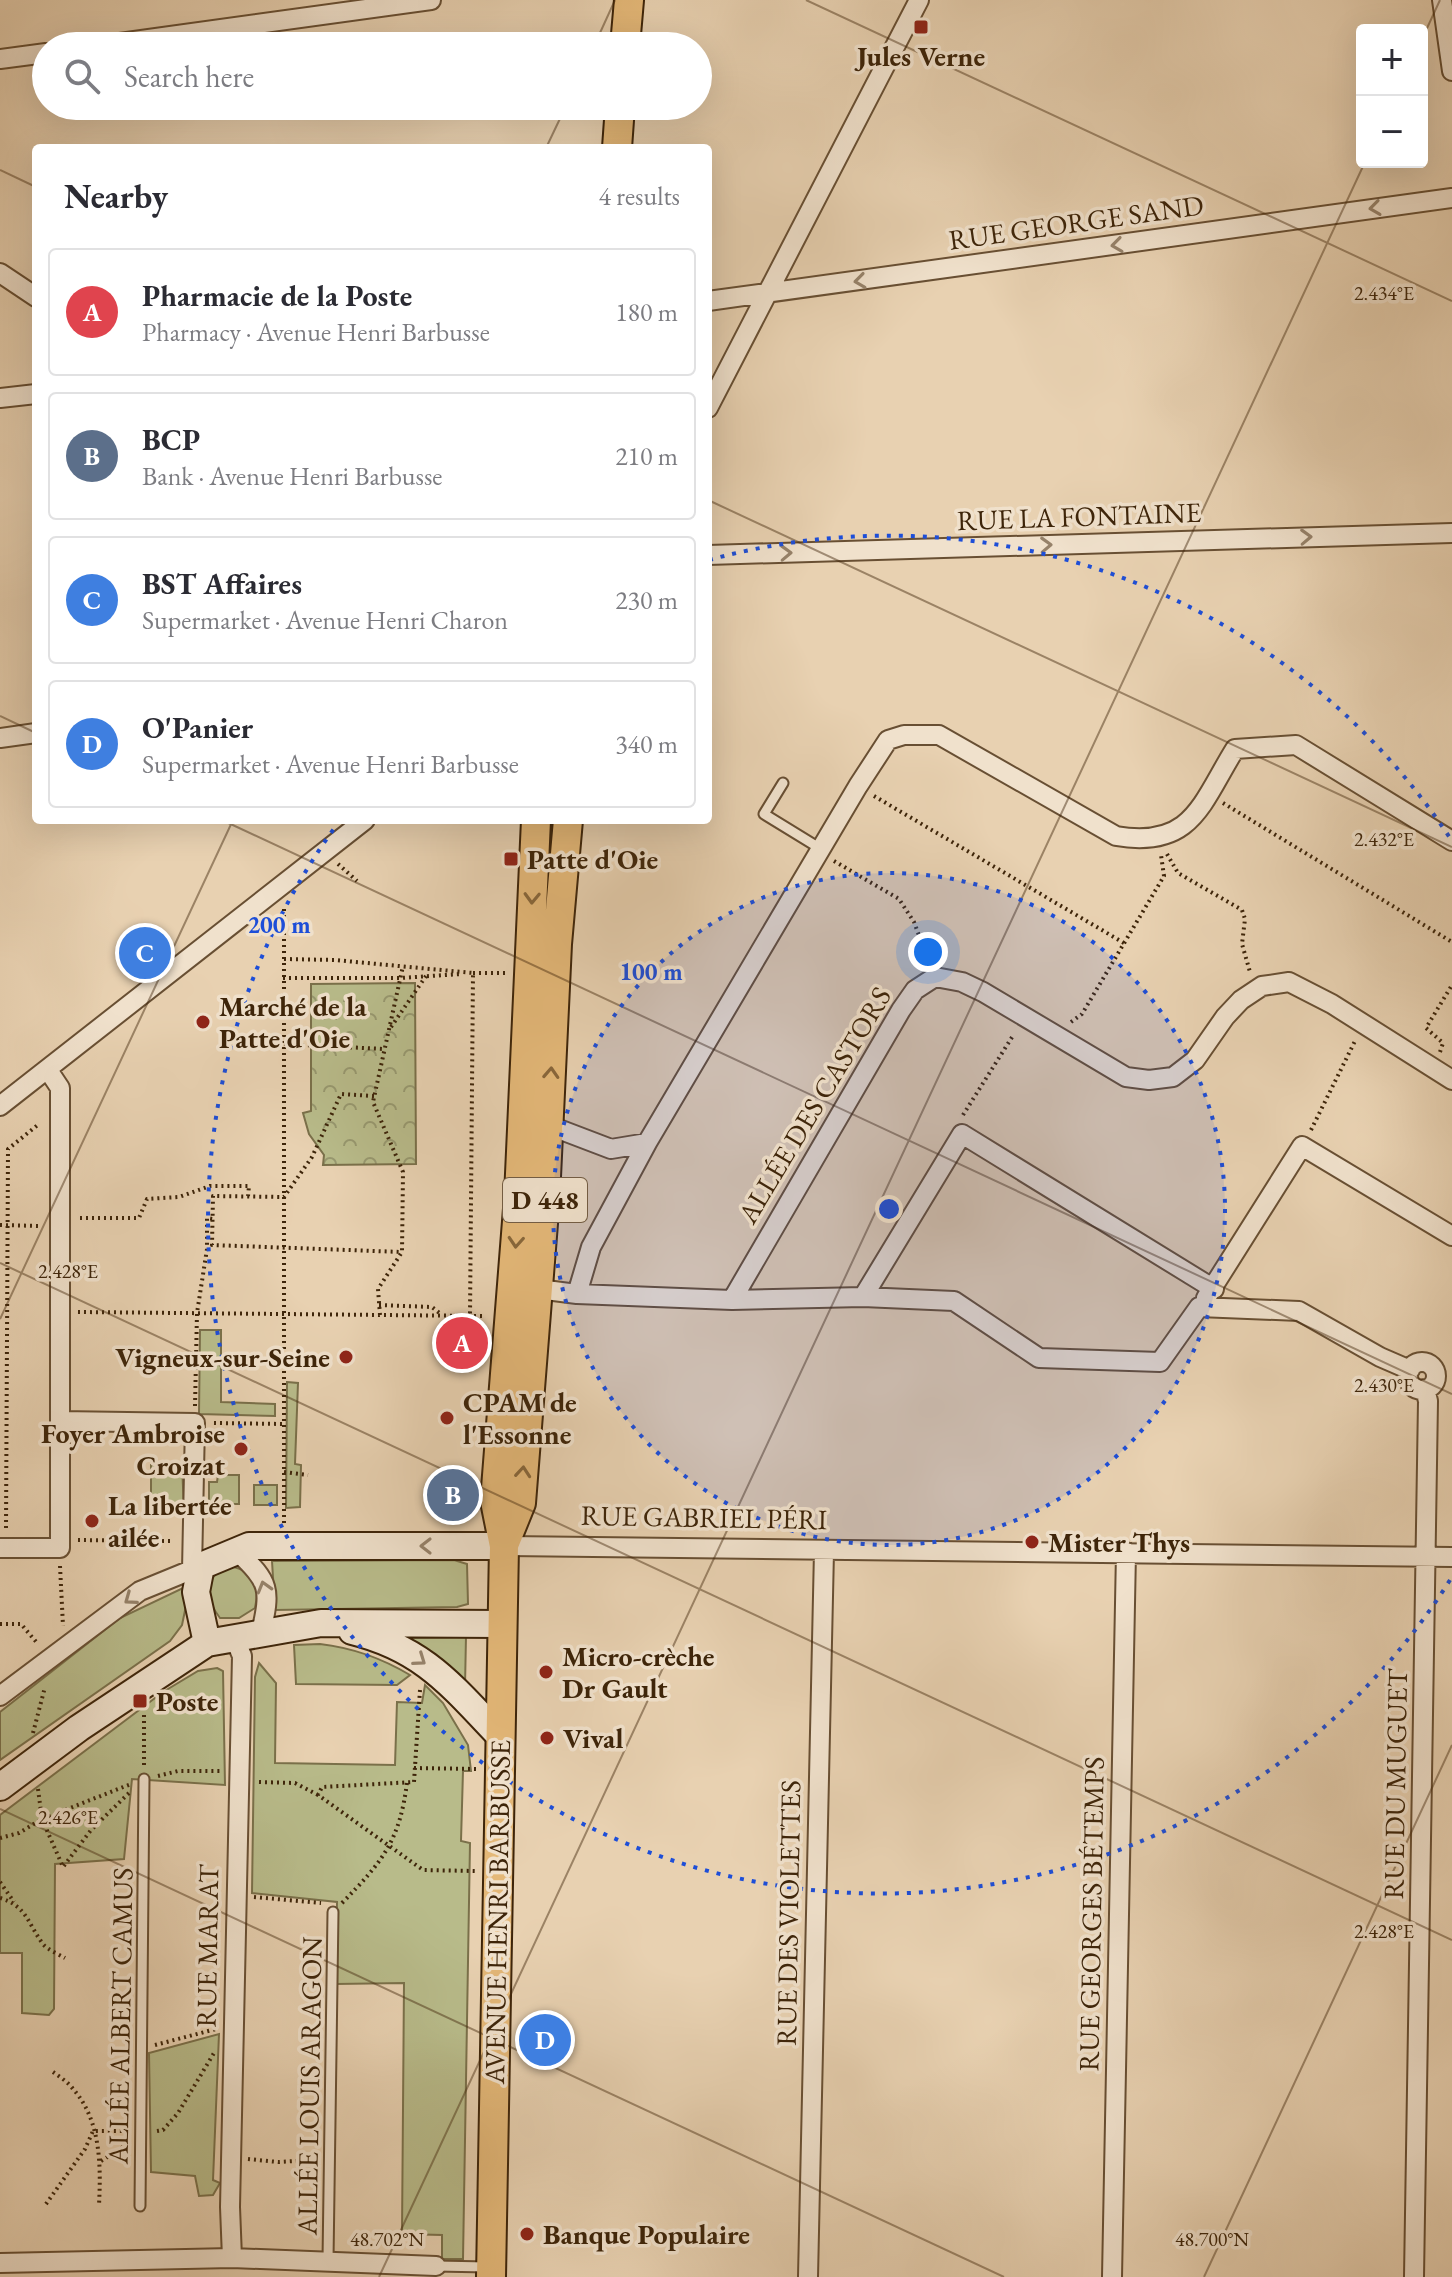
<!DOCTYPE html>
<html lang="en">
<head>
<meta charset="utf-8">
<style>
  :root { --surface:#fff; --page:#f7f7f7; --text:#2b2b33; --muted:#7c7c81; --line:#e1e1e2; --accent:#8f2418 }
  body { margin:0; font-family:"EB Garamond",serif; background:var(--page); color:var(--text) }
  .controls { position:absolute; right:24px; top:24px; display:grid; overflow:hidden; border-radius:8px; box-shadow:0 8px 32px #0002 }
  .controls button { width:72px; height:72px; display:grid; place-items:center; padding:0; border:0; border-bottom:2px solid var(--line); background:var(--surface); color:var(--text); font:40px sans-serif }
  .you { position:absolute; left:928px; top:952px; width:28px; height:28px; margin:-20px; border:6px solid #fff; border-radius:50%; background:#1a73e8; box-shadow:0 0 0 12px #1a73e833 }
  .badge { display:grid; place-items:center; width:52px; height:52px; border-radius:50%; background:var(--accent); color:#fff; font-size:26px; font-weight:700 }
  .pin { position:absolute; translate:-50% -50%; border:4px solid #fff; box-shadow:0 2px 8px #0006 }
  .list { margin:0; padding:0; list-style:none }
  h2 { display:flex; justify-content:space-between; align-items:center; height:104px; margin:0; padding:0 32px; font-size:34px }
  h2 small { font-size:26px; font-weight:400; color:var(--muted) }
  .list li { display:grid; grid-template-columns:52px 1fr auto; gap:24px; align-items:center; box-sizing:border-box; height:128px; margin:0 16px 16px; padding:0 16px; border:2px solid var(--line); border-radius:8px }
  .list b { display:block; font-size:30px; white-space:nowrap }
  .list p { margin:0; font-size:26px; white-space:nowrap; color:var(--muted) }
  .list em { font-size:26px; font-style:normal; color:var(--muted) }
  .icon { flex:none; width:44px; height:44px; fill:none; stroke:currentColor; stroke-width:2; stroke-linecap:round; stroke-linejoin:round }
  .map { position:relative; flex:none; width:1452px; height:2277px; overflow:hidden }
  .search { position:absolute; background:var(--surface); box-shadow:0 8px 32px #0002; left:32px; top:32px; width:680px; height:88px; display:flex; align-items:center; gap:20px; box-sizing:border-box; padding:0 28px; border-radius:44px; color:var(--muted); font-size:30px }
  .panel { position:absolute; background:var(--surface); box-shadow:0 8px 32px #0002; left:32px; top:144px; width:680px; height:680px; border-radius:8px }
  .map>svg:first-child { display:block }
  .grass { fill:#b8bb8a; stroke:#7a704a; stroke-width:2 }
  .forest { fill:url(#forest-crowns); stroke:#7a704a; stroke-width:2 }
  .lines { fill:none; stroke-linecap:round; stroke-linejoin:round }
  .lane-casing { stroke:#684f33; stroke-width:13 }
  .street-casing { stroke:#684f33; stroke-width:22 }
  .secondary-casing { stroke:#3d2409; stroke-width:30 }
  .primary-casing { stroke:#3d2409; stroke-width:32 }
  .path { stroke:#3d2409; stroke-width:4; stroke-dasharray:2 4; stroke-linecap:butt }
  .lane { stroke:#f0e1cc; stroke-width:9 }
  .street { stroke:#f0e1cc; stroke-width:18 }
  .secondary { stroke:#f0e1cc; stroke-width:26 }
  .primary { stroke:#e4b878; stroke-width:28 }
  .oneway { stroke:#96826a }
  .oneway2 { stroke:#88673b }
  .ticks { fill:none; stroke:#3d2409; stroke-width:2; stroke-opacity:0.45 }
  .ring { fill:none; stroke:#1d4ed8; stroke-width:4; stroke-dasharray:4 8 }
  .poi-dot { fill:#8f2418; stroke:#f0e1cc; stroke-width:3 }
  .labels { text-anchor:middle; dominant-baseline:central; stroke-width:7; stroke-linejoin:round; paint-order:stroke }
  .shield { fill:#f0e1cc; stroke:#735d44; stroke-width:2 }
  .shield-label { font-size:26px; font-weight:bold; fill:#3d2409 }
  .poi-label { font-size:28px; font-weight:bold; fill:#3d2409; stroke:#f0e1cc; text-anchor:start }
  .street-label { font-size:28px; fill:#3d2409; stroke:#f0e1cc }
  .ticks-label { font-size:20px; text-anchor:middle; fill:#3d2409; stroke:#f0e1cc; stroke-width:7; stroke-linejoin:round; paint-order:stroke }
  .centre { fill:#1d4ed8; stroke:#f0e1cc; stroke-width:4 }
  .ring-label { font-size:24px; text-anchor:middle; font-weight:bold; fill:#1d4ed8; stroke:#f0e1cc; stroke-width:7; stroke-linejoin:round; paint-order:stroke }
</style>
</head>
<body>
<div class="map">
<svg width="1452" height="2277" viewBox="0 0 1452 2277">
  <defs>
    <pattern id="forest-crowns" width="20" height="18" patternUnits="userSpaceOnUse" patternTransform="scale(2)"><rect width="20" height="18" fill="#b8bb8a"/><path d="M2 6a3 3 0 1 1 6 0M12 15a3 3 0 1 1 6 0" fill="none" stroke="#97986f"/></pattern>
  </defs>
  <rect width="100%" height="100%" fill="#e8d1b1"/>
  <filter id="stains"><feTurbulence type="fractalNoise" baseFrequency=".0025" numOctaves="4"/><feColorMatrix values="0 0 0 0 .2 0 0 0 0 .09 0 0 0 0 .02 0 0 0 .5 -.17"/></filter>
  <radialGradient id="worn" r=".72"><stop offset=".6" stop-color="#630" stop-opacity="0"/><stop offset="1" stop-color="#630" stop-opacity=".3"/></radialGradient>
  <path class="grass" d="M200,1330H221V1402L275,1404V1416L199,1414Z
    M287,1382L298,1383L295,1464L301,1465L300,1507L286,1508Z
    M151,1465H182L184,1509H151Z
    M218,1475H239V1504H209V1482H217Z
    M254,1485H277V1505H254Z
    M454,1560L467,1564L468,1604L457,1607L275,1610L272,1561Z
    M225,1565C253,1570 261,1580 255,1608L239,1618H220C205,1599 204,1581 225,1565Z
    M183,1588L188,1596L182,1625L170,1641L0,1760V1712L120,1618Z
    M399,1635L466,1636L465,1687Z
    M320,1644C354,1648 381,1658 410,1675L397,1685L296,1684L294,1645Z
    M259,1663L276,1683L275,1763L395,1765L397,1702L422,1703L425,1685L443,1703L468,1745L471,1771H463L461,1841L470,1843L463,2259H442V2235L402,2234L404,1983L336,1984L337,1902L252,1893L255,1677Z
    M217,1668L223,1671L225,1785L132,1779L124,1859L55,1864L54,2009L49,2015L22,2013V1953H0V1815L163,1692L198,1671Z
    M219,2034L213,2180L220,2183L213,2195L199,2196L195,2176L151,2172L149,2053Z"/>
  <path class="forest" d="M415,983L416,1164L323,1165L324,1155L309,1134L303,1113L311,1111V984Z"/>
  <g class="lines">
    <g class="lane-casing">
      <path id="lane" d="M783,783L764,814L821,849
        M140,2206L144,1779
        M328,2260L333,1912
        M436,2266L487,2267"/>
    </g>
    <g class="street-casing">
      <path id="street" d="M1442,0L1452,71
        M98,46L431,0
        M0,59L46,53
        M0,273L36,297
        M708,301L1452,198
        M0,398L36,394
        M708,408L919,0
        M708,555L1452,533
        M0,738L36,733
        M0,1106L365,820
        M548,1125L611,1149L647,1143
        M538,1289L577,1294L732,1300L863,1297L954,1301L1039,1358L1160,1362L1199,1307L1299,1311L1380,1357L1410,1370
        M577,1294L591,1247L647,1143L858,786L888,740L904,735H939L1116,836C1192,849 1201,804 1235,749L1296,745L1452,841
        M863,1297L962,1134L1214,1289
        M1206,1298L1302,1146L1452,1236
        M732,1300L901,1010L915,990L935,977L962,982L983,992L1126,1077L1149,1080L1173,1077L1195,1060L1225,1017L1241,1000L1262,986L1289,982L1332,1004L1452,1080
        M1408 1376a14 14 0 1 1 28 0a14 14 0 1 1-28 0Z
        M60,1421L195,1423L192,1570
        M504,1546L1452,1557
        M0,1548H60V1088L48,1070
        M237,1551C270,1583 271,1588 261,1633
        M0,1696L140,1591L201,1566
        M232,2258L230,2207L242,1656L234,1637
        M0,2263L232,2258L436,2266
        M808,2277L824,1551
        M1112,2277L1126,1552
        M1414,2277L1428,1401L1425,1389"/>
    </g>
    <g class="secondary-casing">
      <path id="secondary" d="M352,1631C424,1649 451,1685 500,1736
        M207,1643L196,1592L201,1566L249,1546H504
        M0,1787L79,1728L207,1643L321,1623L502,1624"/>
    </g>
    <g class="primary-casing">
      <path id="primary" d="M625,46L629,0
        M617,148L620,106
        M504,1545L521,1503L545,1198L557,944L568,820
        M491,2277L504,1546L495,1501L519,1196L536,820"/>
    </g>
    <path class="path" d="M874,796L1124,943
      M1223,803L1452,942
      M1167,854L1178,873L1242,910L1245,919L1242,944L1250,972
      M834,861L899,899L914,922L928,960
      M338,864L357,881
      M284,959L335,960L473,973L470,1316
      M473,973H505
      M283,978H400L461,974
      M1071,1022L1082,1014L1164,876L1161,855
      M391,1027L426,976
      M284,1044L384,1049
      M1440,1052L1443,1043L1426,1028L1452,985
      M374,1096L341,1094L312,1157L284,1197L213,1196L212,1245L402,1252
      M963,1115L1014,1034
      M1311,1130L1355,1041
      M80,1218H139L147,1199L179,1197L210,1186H249L248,1196
      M0,1225L41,1226
      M379,1305L432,1307L442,1315
      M78,1312L485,1316
      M380,1315L378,1289L402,1252L403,1172L373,1102L403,966
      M195,1406L197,1313L207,1249V1218L213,1219
      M214,1423L284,1424
      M284,1472L308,1475
      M284,1523V908
      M6,1528L8,1149L39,1124
      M78,1540L173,1541
      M60,1566L63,1626
      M0,1624H21L38,1644
      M420,1690L414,1782L322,1787L318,1795L423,1870L475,1871
      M33,1733L45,1687
      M144,1765V1714
      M414,1768L476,1769
      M158,1776L178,1771H221
      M259,1782L295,1783L318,1795
      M38,1789L42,1819L63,1867L91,1830L130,1792
      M0,1838L19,1833L42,1819L131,1784
      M0,1882L14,1902
      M254,1897L321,1903
      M0,1898C27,1906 28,1924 43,1944C48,1950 58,1954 65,1958
      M342,1903C382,1862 400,1841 407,1782
      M155,2045L216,2029
      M53,2072C60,2077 68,2082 73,2089C101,2120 101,2166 99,2205
      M157,2131L163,2130L178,2113L214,2053
      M248,2159L278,2162L315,2160
      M101,2161L126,2145
      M46,2204L85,2149L93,2131H128"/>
    <use href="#lane" class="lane"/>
    <use href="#street" class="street"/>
    <use href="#secondary" class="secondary"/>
    <use href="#primary" class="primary"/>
  </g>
  <defs><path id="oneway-chevron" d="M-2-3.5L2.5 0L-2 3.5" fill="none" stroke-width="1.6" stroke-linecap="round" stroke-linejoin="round" transform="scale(2)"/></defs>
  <g class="oneway">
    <use href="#oneway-chevron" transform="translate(1375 208) rotate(172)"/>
    <use href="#oneway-chevron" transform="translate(1117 245) rotate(172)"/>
    <use href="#oneway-chevron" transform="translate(860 281) rotate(172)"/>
    <use href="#oneway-chevron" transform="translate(1306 537) rotate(-2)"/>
    <use href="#oneway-chevron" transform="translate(1046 545) rotate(-2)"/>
    <use href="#oneway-chevron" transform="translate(786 553) rotate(-2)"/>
    <use href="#oneway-chevron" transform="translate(426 1546) rotate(-180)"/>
    <use href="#oneway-chevron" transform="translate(264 1587) rotate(-106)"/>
    <use href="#oneway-chevron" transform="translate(130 1599) rotate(144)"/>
    <use href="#oneway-chevron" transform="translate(420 1660) rotate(35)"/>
  </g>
  <g class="oneway2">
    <use href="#oneway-chevron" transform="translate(532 898) rotate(92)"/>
    <use href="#oneway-chevron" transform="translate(551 1073) rotate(-87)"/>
    <use href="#oneway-chevron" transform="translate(516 1242) rotate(94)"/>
    <use href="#oneway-chevron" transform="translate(523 1472) rotate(-85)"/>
  </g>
  <path class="ticks" d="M806,0L1452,301M1422,39L1440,0M594,46L615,0M546,148L566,106M0,170L36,187M708,500L1452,847M0,716L36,733M222,820L1452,1394M0,1263L1452,1940M0,1319L233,820M0,1809L1004,2277M379,2277L1365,162M1204,2277L1452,1745"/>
  <circle cx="889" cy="1209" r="336" fill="#1d4ed8" fill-opacity=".12"/>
  <g class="ring">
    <circle cx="889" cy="1209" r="336"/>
    <path d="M1450 1580A673 673 0 1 1 338 823M709 560A673 673 0 0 1 1450 838"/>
  </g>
  <g class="poi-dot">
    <rect x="913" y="19" width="16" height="16" rx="4"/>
    <rect x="503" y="851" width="16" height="16" rx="4"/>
    <circle cx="203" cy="1022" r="8"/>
    <circle cx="346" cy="1357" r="8"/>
    <circle cx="447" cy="1418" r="8"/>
    <circle cx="241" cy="1449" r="8"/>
    <circle cx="92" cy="1521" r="8"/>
    <circle cx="1032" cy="1542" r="8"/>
    <circle cx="546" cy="1672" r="8"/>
    <rect x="132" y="1693" width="16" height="16" rx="4"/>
    <circle cx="547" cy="1738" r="8"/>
    <circle cx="527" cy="2234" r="8"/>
  </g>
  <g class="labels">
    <rect class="shield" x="503" y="1178" width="84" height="44" rx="6"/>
    <g class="shield-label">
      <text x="545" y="1200">D 448</text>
    </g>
    <g class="poi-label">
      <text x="921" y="56" text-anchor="middle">Jules Verne</text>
      <text x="527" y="859">Patte d'Oie</text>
      <text x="219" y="1006">Marché de la<tspan x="219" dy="32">Patte d'Oie</tspan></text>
      <text x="330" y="1357" text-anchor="end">Vigneux-sur-Seine</text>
      <text x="463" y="1402">CPAM de<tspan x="463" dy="32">l'Essonne</tspan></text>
      <text x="225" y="1433" text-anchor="end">Foyer Ambroise<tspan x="225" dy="32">Croizat</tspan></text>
      <text x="108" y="1505">La libertée<tspan x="108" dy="32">ailée</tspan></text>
      <text x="1048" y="1542">Mister Thys</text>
      <text x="562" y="1656">Micro-crèche<tspan x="562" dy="32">Dr Gault</tspan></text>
      <text x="156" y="1701">Poste</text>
      <text x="563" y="1738">Vival</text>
      <text x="543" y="2234">Banque Populaire</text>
    </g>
    <g class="street-label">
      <text transform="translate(1076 222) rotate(-8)">RUE GEORGE SAND</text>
      <text transform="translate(1079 516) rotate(-2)">RUE LA FONTAINE</text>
      <text transform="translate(814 1105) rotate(-59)">ALLÉE DES CASTORS</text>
      <text transform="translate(704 1517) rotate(1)">RUE GABRIEL PÉRI</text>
      <text transform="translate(1395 1784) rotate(-89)">RUE DU MUGUET</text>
      <text transform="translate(497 1912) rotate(-89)">AVENUE HENRI BARBUSSE</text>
      <text transform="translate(788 1913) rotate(-89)">RUE DES VIOLETTES</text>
      <text transform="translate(1091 1914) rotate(-89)">RUE GEORGES BÉTEMPS</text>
      <text transform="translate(207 1946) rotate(-89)">RUE MARAT</text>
      <text transform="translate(120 2016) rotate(-89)">ALLÉE ALBERT CAMUS</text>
      <text transform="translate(309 2086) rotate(-89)">ALLÉE LOUIS ARAGON</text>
    </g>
  </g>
  <g class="ticks-label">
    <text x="1384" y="300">2.434°E</text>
    <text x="1384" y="846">2.432°E</text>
    <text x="68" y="1278">2.428°E</text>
    <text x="1384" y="1392">2.430°E</text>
    <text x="68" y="1824">2.426°E</text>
    <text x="1384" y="1938">2.428°E</text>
    <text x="387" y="2246">48.702°N</text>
    <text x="1212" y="2246">48.700°N</text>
  </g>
  <circle cx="889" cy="1209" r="12" class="centre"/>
  <g class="ring-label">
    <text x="279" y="933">200 m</text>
    <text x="651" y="980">100 m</text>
  </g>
  <rect width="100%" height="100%" filter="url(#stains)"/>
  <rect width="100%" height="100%" fill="url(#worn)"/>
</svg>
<div class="controls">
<button>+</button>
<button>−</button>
</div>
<div class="you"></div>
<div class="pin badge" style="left:462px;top:1343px;background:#e0444e">A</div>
<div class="pin badge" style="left:453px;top:1495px;background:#5c6f8a">B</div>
<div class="pin badge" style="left:145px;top:953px;background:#3f7fe0">C</div>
<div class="pin badge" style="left:545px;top:2040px;background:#3f7fe0">D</div>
<div class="search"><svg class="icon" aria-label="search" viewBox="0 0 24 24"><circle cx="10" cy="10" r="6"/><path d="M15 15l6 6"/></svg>Search here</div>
<section class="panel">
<h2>Nearby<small>4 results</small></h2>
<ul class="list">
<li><span class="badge" style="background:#e0444e">A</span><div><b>Pharmacie de la Poste</b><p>Pharmacy · Avenue Henri Barbusse</p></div><em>180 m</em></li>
<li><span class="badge" style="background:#5c6f8a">B</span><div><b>BCP</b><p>Bank · Avenue Henri Barbusse</p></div><em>210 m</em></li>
<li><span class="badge" style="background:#3f7fe0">C</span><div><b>BST Affaires</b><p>Supermarket · Avenue Henri Charon</p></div><em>230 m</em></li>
<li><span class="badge" style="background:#3f7fe0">D</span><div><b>O'Panier</b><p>Supermarket · Avenue Henri Barbusse</p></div><em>340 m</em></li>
</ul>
</section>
</div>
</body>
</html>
